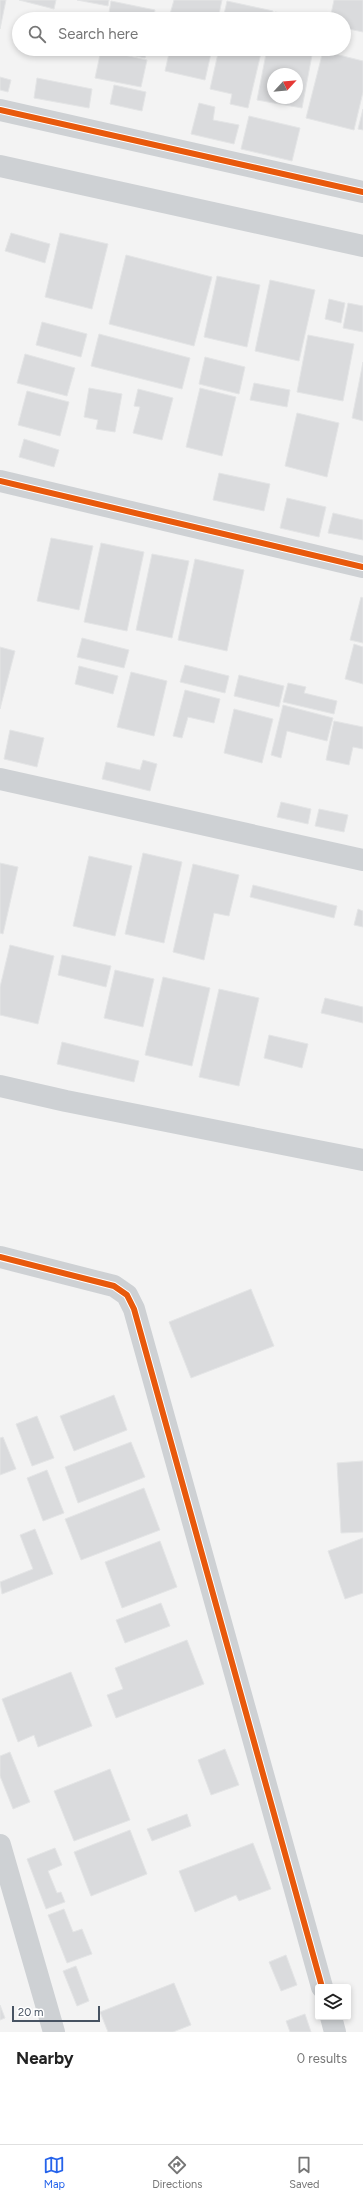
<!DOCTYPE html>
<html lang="en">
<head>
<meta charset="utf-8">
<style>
  :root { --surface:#fff; --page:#f6f6f6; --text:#222; --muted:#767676; --line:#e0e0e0; --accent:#2563eb }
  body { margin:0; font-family:Figtree,sans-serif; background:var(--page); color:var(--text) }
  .controls { position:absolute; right:12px; bottom:12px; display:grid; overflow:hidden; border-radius:4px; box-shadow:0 2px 6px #0003 }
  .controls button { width:36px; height:36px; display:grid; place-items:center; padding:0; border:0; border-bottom:1px solid var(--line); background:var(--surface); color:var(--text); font:20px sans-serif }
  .compass { position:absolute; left:267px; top:68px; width:36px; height:36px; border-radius:50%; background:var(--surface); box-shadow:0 2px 6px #0003; rotate:64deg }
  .scale { position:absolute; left:12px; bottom:10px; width:88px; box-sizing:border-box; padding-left:4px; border:2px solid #475362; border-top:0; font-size:11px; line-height:14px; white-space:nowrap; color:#475362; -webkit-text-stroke:3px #fff; paint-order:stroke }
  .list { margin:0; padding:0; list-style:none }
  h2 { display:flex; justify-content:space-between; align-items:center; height:52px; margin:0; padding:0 16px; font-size:17px }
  h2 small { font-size:13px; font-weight:400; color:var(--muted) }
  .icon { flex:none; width:22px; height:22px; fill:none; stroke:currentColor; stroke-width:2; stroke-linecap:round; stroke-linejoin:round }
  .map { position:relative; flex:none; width:363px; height:2032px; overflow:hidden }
  .search { position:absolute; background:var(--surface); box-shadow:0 2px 6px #0003; left:12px; right:12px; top:12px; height:44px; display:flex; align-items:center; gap:10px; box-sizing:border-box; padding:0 14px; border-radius:22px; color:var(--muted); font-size:15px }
  .sheet { height:112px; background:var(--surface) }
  nav { display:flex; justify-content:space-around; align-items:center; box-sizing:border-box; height:56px; border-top:1px solid var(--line); background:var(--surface); font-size:11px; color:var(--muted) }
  nav a { display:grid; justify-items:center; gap:2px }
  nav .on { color:var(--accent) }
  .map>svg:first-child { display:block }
  .building { fill:#dadbdd; stroke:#e4e5e6; fill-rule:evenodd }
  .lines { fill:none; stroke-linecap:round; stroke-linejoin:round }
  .street { stroke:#ced1d4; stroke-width:22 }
  .cycleway-casing { stroke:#fff; stroke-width:8 }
  .cycleway { stroke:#e8590c; stroke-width:6 }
</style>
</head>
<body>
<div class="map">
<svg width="363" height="2032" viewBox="0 0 363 2032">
  <rect width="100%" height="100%" fill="#f3f3f3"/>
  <path class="building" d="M0,0H6L0,29Z
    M19,0H56L54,9Z
    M77,0H109L108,6Z
    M174,0H222L218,19H192L170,14Z
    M334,0H363V32L344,28V19H330Z
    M111,1L155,10L153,19H108Z
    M227,1L273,11L271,19H223Z
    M275,12L291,15L290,19H273Z
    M104,49H147L145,58Z
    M170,49H212L205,80L165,71Z
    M219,49H262L248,108L230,104L232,94L210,89Z
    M267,49H279L312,55L302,108L257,100ZM273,74H297V98H273Z
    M304,49H320L319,53Z
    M101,50L147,60L141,87L95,78Z
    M323,51L363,61V92L354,130L306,118Z
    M0,77L11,80L8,92L0,90Z
    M37,78L92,89L89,108L34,98Z
    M114,85L146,92L142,111L110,104Z
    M199,103L215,107L213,120L239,125L234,144L191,134Z
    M363,109V130L358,129Z
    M249,116L300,128L292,161L241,149Z
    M11,233L50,244L45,263L5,251Z
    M60,233L108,244L92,309L45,297Z
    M126,255L212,277L194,346L109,324Z
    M217,276L260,285L247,347L204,337Z
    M270,280L315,290L299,361L255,351Z
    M329,299L345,303L341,323L325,319Z
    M348,303L363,306V332L343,328Z
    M42,322L87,334L81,357L36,345Z
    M99,334L190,358L182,389L91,366Z
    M308,335L354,344L343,401L297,392Z
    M25,354L75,368L67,396L17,383Z
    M205,357L245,367L239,394L199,384Z
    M363,362V421L352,418Z
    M254,383L290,390L287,407L250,400Z
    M89,388L122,394L115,432L96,429L98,420L84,417Z
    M200,388L236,397L222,456L186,447Z
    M138,389L173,398L162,440L133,433L140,407L134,406Z
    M27,391L69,402L60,436L18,425Z
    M297,413L339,423L327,477L285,466Z
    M24,439L59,450L54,467L19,457Z
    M219,473L270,484L264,511L213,500Z
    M287,498L326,507L319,537L280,528Z
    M333,513L363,520V540L328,533Z
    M51,538L93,546L79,610L37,601Z
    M101,543L144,552L127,631L84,622Z
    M152,554L189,561L172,638L136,630Z
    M195,559L244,570L227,651L178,640Z
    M361,597L363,598V643L350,640Z
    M82,638L129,650L124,668L77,657Z
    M354,644L363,647V684L345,679Z
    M0,647L15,651L0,709Z
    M185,665L229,676L225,693L180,682Z
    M79,666L118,676L113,694L75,684Z
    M131,672L167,681L154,736L117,727Z
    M239,675L284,686L279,707L234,696Z
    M288,683L306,687L304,693L337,701L334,714L283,702Z
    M185,690L220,699L214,723L188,717L182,738L173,736Z
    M283,705L333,718L327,741L287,731L281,758L271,755Z
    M234,709L273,719L262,763L224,753Z
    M334,721L363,727V749L353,747L349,765L326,760Z
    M10,730L44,738L37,767L4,759Z
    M143,760L157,764L150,791L102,779L106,762L140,770Z
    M281,802L311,809L308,824L277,817Z
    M319,809L348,815L344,832L315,826Z
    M143,853L182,862L164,943L125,934Z
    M89,856L132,866L115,936L73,926Z
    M0,863L18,867L3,934L0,933Z
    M193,864L239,875L229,916L214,913L204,960L173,952Z
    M253,885L337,906L334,918L250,897Z
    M358,909L363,911V927L354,925Z
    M10,945L54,956L38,1024L0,1015V987Z
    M62,955L111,966L106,987L58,975Z
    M115,970L154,979L143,1027L104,1018Z
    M163,977L210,988L192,1066L145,1055Z
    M219,989L259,998L239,1086L199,1077Z
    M325,998L363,1007V1023L321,1013Z
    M269,1035L308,1044L302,1068L264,1058Z
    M62,1042L139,1061L134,1082L57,1064Z
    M251,1289L274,1346L191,1378L169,1322Z
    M114,1395L127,1430L74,1451L60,1416Z
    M37,1416L54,1458L32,1466L16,1424Z
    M3,1437L16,1469L0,1475V1438Z
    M131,1442L145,1477L78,1503L65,1467Z
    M363,1461V1532L341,1533L337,1463Z
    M47,1470L64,1513L43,1521L27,1478Z
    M144,1488L160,1530L81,1560L65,1519Z
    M35,1529L53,1574L2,1594L0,1582L33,1569L20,1535Z
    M363,1538V1593L345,1599L328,1551Z
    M160,1541L177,1587L122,1608L105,1562Z
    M161,1603L170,1626L125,1643L116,1620Z
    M187,1640L204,1684L116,1718L107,1695L123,1689L115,1668Z
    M71,1672L92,1726L38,1747L34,1735L18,1742L2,1699Z
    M225,1749L239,1785L211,1795L198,1760Z
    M10,1752L30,1802L13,1809L0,1776V1756Z
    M110,1769L130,1820L74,1841L54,1791Z
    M187,1814L191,1826L152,1841L147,1829Z
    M130,1830L147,1874L91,1896L74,1852Z
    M253,1843L271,1889L239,1901L236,1895L195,1912L179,1871Z
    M55,1848L62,1865L48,1871L57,1893L61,1892L65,1902L46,1909L27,1859Z
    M64,1909L73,1932L82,1929L92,1954L67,1963L48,1915Z
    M286,1955L297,1985L281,1991L269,1962Z
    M76,1966L89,2001L77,2006L63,1971Z
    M174,1983L191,2025L173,2032H108L100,2012Z
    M0,2005L5,2018L0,2020Z
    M305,2014L311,2032H290L286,2021Z"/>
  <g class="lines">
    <path class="street" d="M0,110L363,192
      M0,166L363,246
      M0,481L363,567
      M0,779L363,860
      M0,1086L66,1101L363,1160
      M0,1257L114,1286L127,1295L134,1309L322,1987
      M0,1845L54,2032
      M331,2017L335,2032"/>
    <g class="cycleway-casing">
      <path id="cycleway" d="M0,110L363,192
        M0,481L363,567
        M0,1257L114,1286L127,1295L134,1309L322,1987"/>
    </g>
    <use href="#cycleway" class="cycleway"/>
  </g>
</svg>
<div class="controls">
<button><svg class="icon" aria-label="layers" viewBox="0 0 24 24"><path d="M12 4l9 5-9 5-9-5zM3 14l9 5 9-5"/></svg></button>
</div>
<svg class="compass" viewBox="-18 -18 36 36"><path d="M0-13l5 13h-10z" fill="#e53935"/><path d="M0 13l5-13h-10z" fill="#767676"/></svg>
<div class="scale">20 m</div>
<div class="search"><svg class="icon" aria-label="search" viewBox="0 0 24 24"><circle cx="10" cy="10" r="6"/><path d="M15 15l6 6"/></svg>Search here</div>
</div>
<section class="sheet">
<h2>Nearby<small>0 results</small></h2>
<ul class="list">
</ul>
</section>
<nav>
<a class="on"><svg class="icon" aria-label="map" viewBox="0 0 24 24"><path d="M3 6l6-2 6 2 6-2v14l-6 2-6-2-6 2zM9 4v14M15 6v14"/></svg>Map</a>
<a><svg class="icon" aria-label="directions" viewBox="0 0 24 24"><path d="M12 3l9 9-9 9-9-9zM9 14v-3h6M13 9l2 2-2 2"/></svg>Directions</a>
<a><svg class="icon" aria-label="saved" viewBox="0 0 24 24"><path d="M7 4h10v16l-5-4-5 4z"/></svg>Saved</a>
</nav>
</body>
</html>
